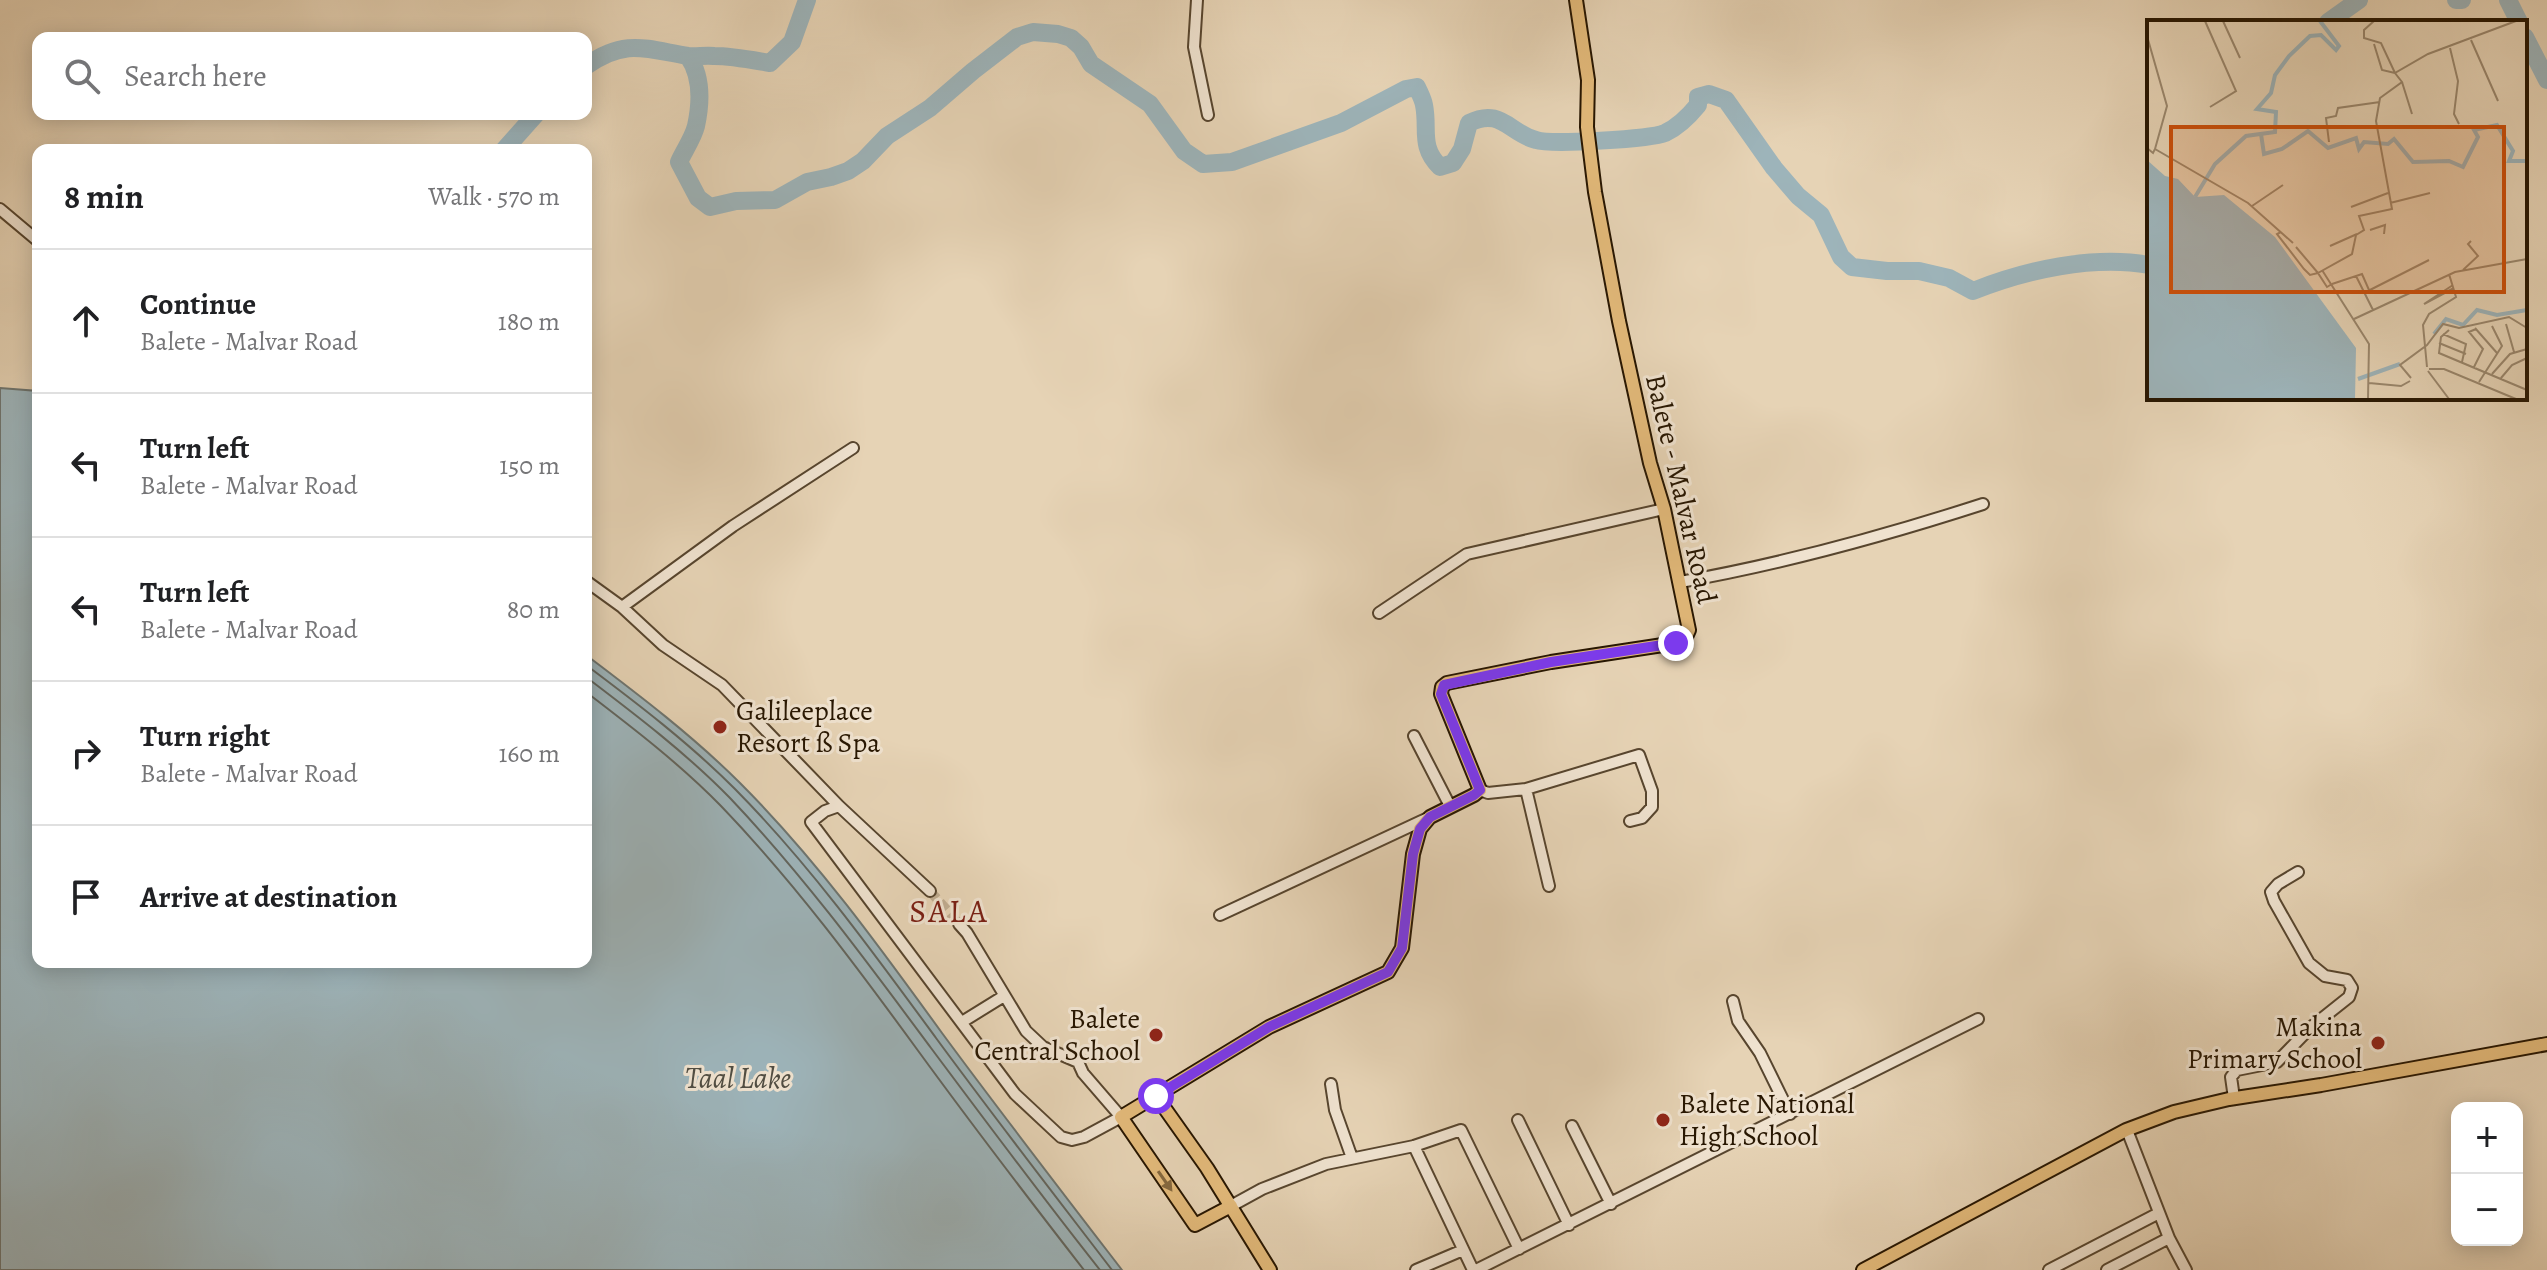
<!DOCTYPE html>
<html lang="en">
<head>
<meta charset="utf-8">
<style>
  :root { --surface:#fff; --page:#f2f2f2; --text:#202124; --muted:#757577; --line:#e0e0e0 }
  body { margin:0; font-family:Alegreya,serif; background:var(--page); color:var(--text) }
  .controls { position:absolute; right:24px; bottom:24px; display:grid; overflow:hidden; border-radius:16px; box-shadow:0 4px 20px #0003 }
  .controls button { width:72px; height:72px; display:grid; place-items:center; padding:0; border:0; border-bottom:2px solid var(--line); background:var(--surface); color:var(--text); font:40px sans-serif }
  .stop { position:absolute; width:24px; height:24px; margin:-18px; border:6px solid #7c3aed; border-radius:50%; background:#fff }
  .stop.end { background:#7c3aed; border-color:#fff; box-shadow:0 2px 8px #0008 }
  .list { margin:0; padding:0; list-style:none }
  h2 { display:flex; justify-content:space-between; align-items:center; height:104px; margin:0; padding:0 32px; font-size:34px }
  h2 small { font-size:26px; font-weight:400; color:var(--muted) }
  .list li { display:grid; grid-template-columns:52px 1fr auto; gap:24px; align-items:center; box-sizing:border-box; height:144px; padding:0 32px; border-top:2px solid var(--line) }
  .list b { display:block; font-size:30px; white-space:nowrap }
  .list p { margin:0; font-size:26px; white-space:nowrap; color:var(--muted) }
  .list em { font-size:26px; font-style:normal; color:var(--muted) }
  .icon { flex:none; width:44px; height:44px; fill:none; stroke:currentColor; stroke-width:2; stroke-linecap:round; stroke-linejoin:round }
  .map { position:relative; flex:none; width:2547px; height:1270px; overflow:hidden }
  .search { position:absolute; background:var(--surface); box-shadow:0 4px 20px #0003; left:32px; top:32px; width:560px; height:88px; display:flex; align-items:center; gap:20px; box-sizing:border-box; padding:0 28px; border-radius:16px; color:var(--muted); font-size:30px }
  .panel { position:absolute; background:var(--surface); box-shadow:0 4px 20px #0003; left:32px; top:144px; width:560px; height:824px; border-radius:16px }
  .map>svg:first-child { display:block }
  .water { fill:#9db4ba; stroke:#6e7570; stroke-width:2 }
  .lines { fill:none; stroke-linecap:round; stroke-linejoin:round }
  .shore { stroke:#62655e; stroke-width:2 }
  .river { stroke:#9db4ba; stroke-width:18 }
  .minor-tunnel { stroke:#c0ad91; stroke-width:10; stroke-dasharray:10 5; stroke-linecap:butt }
  .minor-casing { stroke:#57452e; stroke-width:14 }
  .major-casing { stroke:#271601; stroke-width:16 }
  .minor { stroke:#efe2cf; stroke-width:10 }
  .major { stroke:#e3ba7a; stroke-width:12 }
  .oneway { fill:#85683e }
  .route { stroke:#7c3aed; stroke-width:10 }
  .poi-dot { fill:#8f2418; stroke:#efe2cf; stroke-width:3 }
  .labels { text-anchor:middle; dominant-baseline:central; stroke-width:6; stroke-linejoin:round; paint-order:stroke }
  .street-label { font-size:28px; fill:#271601; stroke:#efe2cf }
  .poi-label { font-size:28px; fill:#271601; stroke:#efe2cf; text-anchor:start }
  .water-label { font-size:30px; font-style:italic; fill:#504d42; stroke:#efe2cf }
  .quarter-label { font-size:32px; letter-spacing:2px; fill:#7a1f14; stroke:#efe2cf }
  .inset-river { fill:none; stroke:#9db4ba; stroke-width:4 }
  .inset-road { fill:none; stroke:#9a876d; stroke-width:2 }
  .view { fill:#cb4f0a; fill-opacity:0.15; stroke:#cb4f0a; stroke-width:4 }
  .inset-edge { fill:none; stroke:#271601; stroke-width:4 }
</style>
</head>
<body>
<div class="map">
<svg width="2547" height="1270" viewBox="0 0 2547 1270">
  <rect width="100%" height="100%" fill="#e6d3b5"/>
  <filter id="stains"><feTurbulence type="fractalNoise" baseFrequency=".0025" numOctaves="4"/><feColorMatrix values="0 0 0 0 .2 0 0 0 0 .09 0 0 0 0 .02 0 0 0 .5 -.17"/></filter>
  <radialGradient id="worn" r=".72"><stop offset=".6" stop-color="#630" stop-opacity="0"/><stop offset="1" stop-color="#630" stop-opacity=".3"/></radialGradient>
  <path class="water" d="M0,388L38,391V962H586V655C639,695 693,736 740,783C816,859 879,946 942,1033C1001,1113 1062,1192 1122,1270H0Z"/>
  <g class="lines">
    <path class="shore" d="M586,665C638,704 689,743 735,789C810,865 873,952 936,1038C994,1117 1053,1193 1112,1270
      M586,677C636,715 686,753 730,798C804,876 867,962 931,1048C987,1123 1042,1197 1100,1270
      M586,692C633,728 680,764 721,806C794,882 857,967 919,1052C973,1126 1028,1198 1084,1270"/>
    <path class="river" d="M2456,0H2462
      M2508,0L2519,22
      M2328,22L2359,0
      M2525,37L2547,80
      M688,56C702,76 701,103 696,126C693,138 684,151 679,162L698,198L710,207L736,201L775,200L807,182L831,177L848,171L863,161L887,136L930,108L973,71L1017,37L1033,32L1058,34L1071,38L1081,47L1091,64L1150,104L1184,151L1203,164L1232,162L1341,123L1406,89L1417,87C1419,92 1423,99 1424,105C1429,130 1419,146 1440,167L1453,163L1462,149L1469,123C1501,107 1509,133 1536,140C1551,145 1651,139 1665,133C1678,127 1689,116 1698,105V97L1709,94L1726,100L1774,168L1798,196L1821,215L1841,257L1852,267L1887,271H1919L1949,278L1973,291C2026,270 2092,255 2149,265
      M586,66C625,38 646,49 688,56C696,57 705,55 714,56C732,56 752,60 770,63L792,42L807,0
      M504,150L536,114"/>
    <path class="minor-tunnel" d="M930,891L959,924"/>
    <g class="minor-casing">
      <path id="minor" d="M1197,0L1194,47L1208,115
        M0,209L38,241
        M586,581L622,607L663,645L722,685L839,806L930,891
        M1680,582C1782,564 1884,536 1983,504
        M622,607L733,526L853,448
        M1379,613L1467,554L1664,509
        M1414,736L1450,806
        M1526,789L1639,755L1652,791V807L1642,818L1630,821
        M1480,790L1488,793L1526,789L1549,886
        M839,806L825,811L811,822L1015,1094L1061,1137L1072,1140L1084,1137L1121,1117L1083,1073L1078,1062L1043,1047L1026,1031L967,933L959,924
        M1220,915L1430,817
        M1733,1001L1738,1021L1760,1053L1790,1114
        M962,1022L1004,996
        M1331,1084L1335,1110L1352,1158
        M2234,1098L2231,1077L2237,1070L2277,1062L2310,1028L2349,997L2352,988L2347,980L2325,976L2309,963L2274,901L2271,892L2278,884L2298,872
        M1518,1120L1569,1225
        M1572,1126L1611,1204
        M2127,1130L2169,1238L2186,1270
        M1414,1146L1473,1270
        M1231,1206L1262,1189L1326,1164L1414,1146L1461,1130L1519,1249
        M1416,1270L1463,1250
        M1476,1270L1978,1019
        M2049,1270L2159,1213
        M2107,1270L2169,1238"/>
    </g>
    <g class="major-casing">
      <path id="major" d="M1156,1096L1207,1168L1270,1270
        M1231,1206L1195,1225L1121,1117L1269,1027L1388,972L1402,948L1413,854L1420,829L1430,817L1474,795L1480,790L1441,694L1442,687L1447,683L1551,662L1676,643L1685,639L1689,630L1664,509L1650,463L1619,321L1595,192L1587,127L1588,80L1576,0
        M1863,1270L2126,1130L2174,1112L2229,1099L2321,1085L2547,1044"/>
    </g>
    <use href="#minor" class="minor"/>
    <use href="#major" class="major"/>
  </g>
  <defs><path id="oneway-solid" d="M-6-.8H1V-3.2L6.5 0L1 3.2V.8H-6Z" transform="scale(2)"/></defs>
  <use class="oneway" href="#oneway-solid" transform="translate(1165 1181) rotate(55)"/>
  <g class="lines">
    <path class="route" d="M1156,1096L1269,1027L1388,972L1402,948L1413,854L1420,829L1430,817L1474,795L1480,790L1441,694L1444,685L1551,662L1676,643"/>
  </g>
  <g class="poi-dot">
    <circle cx="720" cy="727" r="8"/>
    <circle cx="1156" cy="1035" r="8"/>
    <circle cx="2378" cy="1043" r="8"/>
    <circle cx="1663" cy="1120" r="8"/>
  </g>
  <g class="labels">
    <g class="street-label">
      <text transform="translate(1681 489) rotate(77)">Balete - Malvar Road</text>
    </g>
    <g class="poi-label">
      <text x="736" y="711">Galileeplace<tspan x="736" dy="32">Resort ß Spa</tspan></text>
      <text x="1140" y="1019" text-anchor="end">Balete<tspan x="1140" dy="32">Central School</tspan></text>
      <text x="2362" y="1027" text-anchor="end">Makina<tspan x="2362" dy="32">Primary School</tspan></text>
      <text x="1679" y="1104">Balete National<tspan x="1679" dy="32">High School</tspan></text>
    </g>
    <g class="water-label">
      <text x="738" y="1078">Taal Lake</text>
    </g>
    <g class="quarter-label">
      <text x="949" y="911">SALA</text>
    </g>
  </g>
  <g transform="translate(2147 20)">
    <rect width="380" height="380" fill="#e6d3b5"/>
    <path d="M0,140L18,156L31,159L48,177L77,175L128,217L209,328L208,379H0Z" fill="#9db4ba"/>
    <path class="inset-river" d="M114,114L117,134L135,129L161,111L181,128L209,118L212,129L217,122L241,124L247,119L266,142L302,141L316,147L331,117L327,110L350,105L366,131L362,141H380M48,177L68,144L99,116L128,112L129,92L110,89L124,73L128,55L142,36L163,16L174,15L189,30L192,26L173,1M287,314L299,299L316,305L330,290L350,295L380,290M211,359L253,344"/>
    <path class="inset-road" d="M58,1L89,71L63,87M76,1L93,38M227,1L217,10V18L234,23L248,53M0,16L20,86L8,129L6,133L0,128M324,20L351,81M227,24L235,50L248,53M303,28L311,61L307,94L312,104M255,62L265,94M182,122L179,98L189,96L191,88L233,82M8,129L101,183L146,223M243,183L283,173M105,186L136,165M204,187L241,173M223,210L238,205L237,214M134,212L130,214L157,249L163,255L171,253M183,226L210,214M149,227L171,253M175,250L222,324L221,379M316,250L331,236L321,224L324,221M209,256L226,290M185,264L215,254L222,270M185,264L180,267L171,253L205,234L209,215L217,210L212,196L245,189L229,101L233,78L255,62L248,53L281,34L369,1M217,273L282,240M277,284L306,265M277,284L307,268M207,299L308,252L380,239M359,304L367,332M328,308L350,333M302,310L294,317L292,333L380,370M296,314L319,324L315,342M292,323L319,334M280,347L276,305L282,294L309,277L302,254M327,347L336,329L322,312L329,309M282,349H297L369,379M281,351L302,379M345,354L363,334L380,329M264,358L253,345L280,325L296,304L312,308L362,297L380,308M354,358L365,345L380,338M332,362L355,326L345,306M222,363L254,366L263,361"/>
    <path class="view" d="M24,107H357V272H24Z"/>
    <rect width="380" height="380" class="inset-edge"/>
  </g>
  <rect width="100%" height="100%" filter="url(#stains)"/>
  <rect width="100%" height="100%" fill="url(#worn)"/>
</svg>
<div class="controls">
<button>+</button>
<button>−</button>
</div>
<div class="stop" style="left:1156px;top:1096px"></div>
<div class="stop end" style="left:1676px;top:643px"></div>
<div class="search"><svg class="icon" aria-label="search" viewBox="0 0 24 24"><circle cx="10" cy="10" r="6"/><path d="M15 15l6 6"/></svg>Search here</div>
<section class="panel">
<h2>8 min<small>Walk · 570 m</small></h2>
<ul class="list">
<li><svg class="icon" aria-label="ahead" viewBox="0 0 24 24"><path d="M12 20V5M6 11l6-6 6 6"/></svg><div><b>Continue</b><p>Balete - Malvar Road</p></div><em>180 m</em></li>
<li><svg class="icon" aria-label="left" viewBox="0 0 24 24"><path d="M17 20v-9H6M10 6l-5 5 5 5"/></svg><div><b>Turn left</b><p>Balete - Malvar Road</p></div><em>150 m</em></li>
<li><svg class="icon" aria-label="left" viewBox="0 0 24 24"><path d="M17 20v-9H6M10 6l-5 5 5 5"/></svg><div><b>Turn left</b><p>Balete - Malvar Road</p></div><em>80 m</em></li>
<li><svg class="icon" aria-label="right" viewBox="0 0 24 24"><path d="M7 20v-9h11M14 6l5 5-5 5"/></svg><div><b>Turn right</b><p>Balete - Malvar Road</p></div><em>160 m</em></li>
<li><svg class="icon" aria-label="arrive" viewBox="0 0 24 24"><path d="M6 21V4h12l-3 4 3 4H6"/></svg><div><b>Arrive at destination</b></div></li>
</ul>
</section>
</div>
</body>
</html>
